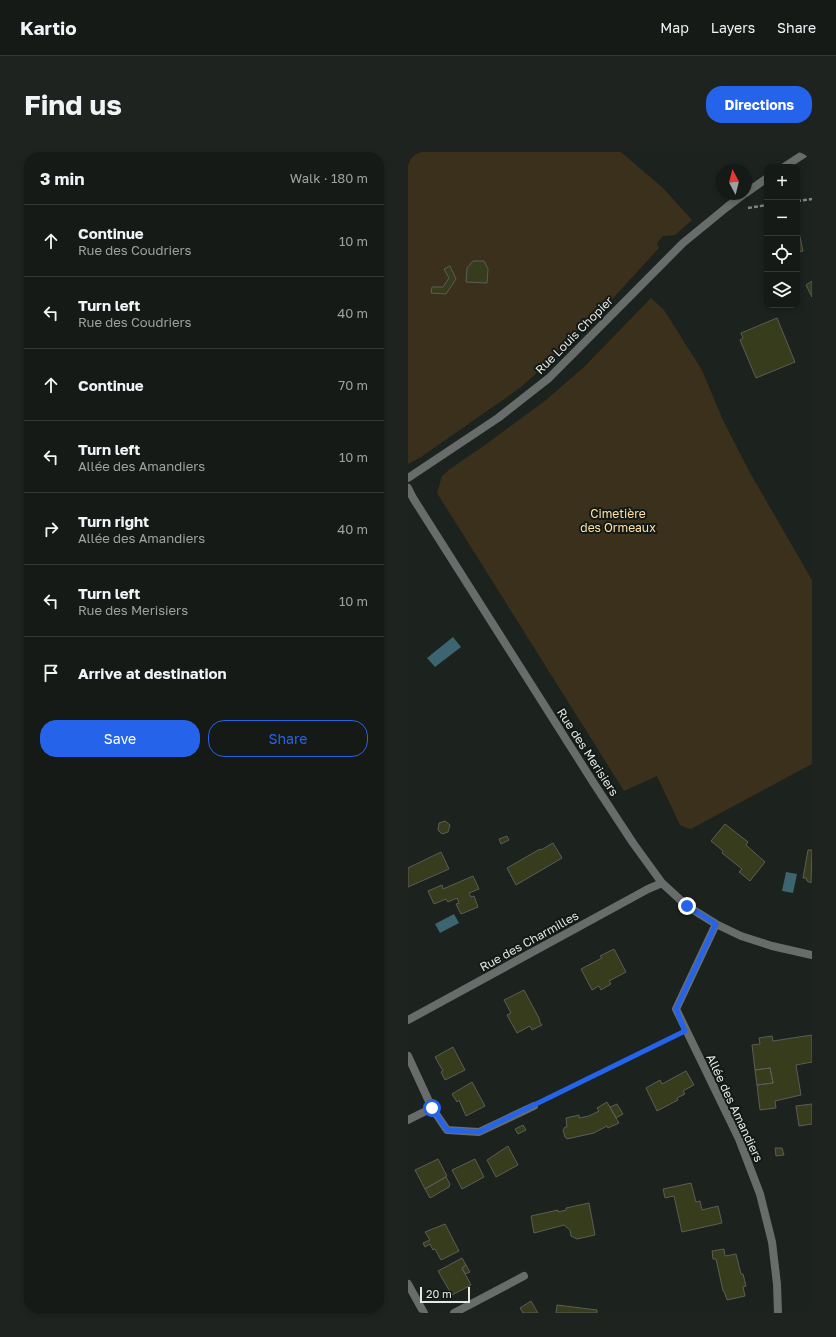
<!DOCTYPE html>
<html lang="en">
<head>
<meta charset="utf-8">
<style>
  :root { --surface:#151a16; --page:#1e231f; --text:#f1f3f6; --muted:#9da1a1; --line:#343835; --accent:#2563eb }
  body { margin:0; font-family:"Golos Text",sans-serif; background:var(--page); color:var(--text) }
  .controls { position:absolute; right:12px; top:12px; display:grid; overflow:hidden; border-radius:8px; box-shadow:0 2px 6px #0003 }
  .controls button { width:36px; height:36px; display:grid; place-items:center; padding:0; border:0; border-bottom:1px solid var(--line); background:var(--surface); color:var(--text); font:20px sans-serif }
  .compass { position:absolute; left:308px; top:12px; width:36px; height:36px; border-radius:50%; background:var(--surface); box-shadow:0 2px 6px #0003; rotate:353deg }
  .scale { position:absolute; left:12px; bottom:10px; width:50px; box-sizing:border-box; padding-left:4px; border:2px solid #e5e8e5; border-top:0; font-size:11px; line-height:14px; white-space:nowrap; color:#e5e8e5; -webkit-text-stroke:3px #131914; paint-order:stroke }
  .stop { position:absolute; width:12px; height:12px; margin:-9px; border:3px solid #2563eb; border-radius:50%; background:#fff }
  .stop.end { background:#2563eb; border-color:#fff; box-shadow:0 1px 4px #0008 }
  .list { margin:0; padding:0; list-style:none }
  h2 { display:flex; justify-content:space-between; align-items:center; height:52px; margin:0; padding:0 16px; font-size:17px }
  h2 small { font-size:13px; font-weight:400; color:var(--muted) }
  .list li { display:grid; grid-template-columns:26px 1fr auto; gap:12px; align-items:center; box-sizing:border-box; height:72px; padding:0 16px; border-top:1px solid var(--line) }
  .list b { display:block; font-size:15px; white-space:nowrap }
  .list p { margin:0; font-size:13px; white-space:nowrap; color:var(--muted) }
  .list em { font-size:13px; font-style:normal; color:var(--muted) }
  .actions { display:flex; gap:8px; padding:12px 16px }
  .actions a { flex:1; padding:9px 0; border:1px solid var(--accent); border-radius:16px; text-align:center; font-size:14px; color:var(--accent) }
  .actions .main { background:var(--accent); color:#fff }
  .icon { flex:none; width:22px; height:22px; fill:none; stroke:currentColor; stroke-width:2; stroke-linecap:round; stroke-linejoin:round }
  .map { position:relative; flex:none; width:404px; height:1161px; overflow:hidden; border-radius:16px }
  header { display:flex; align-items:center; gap:24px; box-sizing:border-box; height:56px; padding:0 20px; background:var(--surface); border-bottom:1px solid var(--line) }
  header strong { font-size:19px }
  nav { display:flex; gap:22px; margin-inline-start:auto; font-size:14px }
  .intro { display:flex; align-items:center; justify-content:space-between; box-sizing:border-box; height:96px; padding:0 24px }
  h1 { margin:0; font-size:28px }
  .button { padding:10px 18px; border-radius:16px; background:var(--accent); color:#fff; font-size:14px; font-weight:700 }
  main { display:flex; gap:24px; padding:0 24px }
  aside { flex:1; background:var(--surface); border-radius:16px; box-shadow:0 2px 6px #0003 }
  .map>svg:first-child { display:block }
  .green { fill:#3a301c }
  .water { fill:#3c6571 }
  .building { fill:#373c1d; stroke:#5c5d56 }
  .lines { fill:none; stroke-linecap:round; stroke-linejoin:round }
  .path { stroke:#828683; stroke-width:2.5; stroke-dasharray:4 2; stroke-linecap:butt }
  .minor { stroke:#686c6b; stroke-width:8 }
  .route { stroke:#2563eb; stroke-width:5 }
  .labels { text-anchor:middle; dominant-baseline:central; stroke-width:4; stroke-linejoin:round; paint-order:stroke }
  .street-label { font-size:12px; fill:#e5e8e5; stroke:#131914 }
  .park-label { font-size:12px; fill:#fee0a7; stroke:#131914 }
</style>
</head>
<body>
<header>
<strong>Kartio</strong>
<nav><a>Map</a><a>Layers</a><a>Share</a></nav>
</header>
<div class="intro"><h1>Find us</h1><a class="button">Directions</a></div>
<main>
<aside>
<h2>3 min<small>Walk · 180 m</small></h2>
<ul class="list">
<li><svg class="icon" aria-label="ahead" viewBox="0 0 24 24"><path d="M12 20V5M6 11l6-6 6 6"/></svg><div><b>Continue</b><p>Rue des Coudriers</p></div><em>10 m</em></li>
<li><svg class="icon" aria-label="left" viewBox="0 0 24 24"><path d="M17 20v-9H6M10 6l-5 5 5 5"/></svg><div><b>Turn left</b><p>Rue des Coudriers</p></div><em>40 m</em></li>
<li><svg class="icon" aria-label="ahead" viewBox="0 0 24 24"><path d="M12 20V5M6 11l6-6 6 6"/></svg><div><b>Continue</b></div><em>70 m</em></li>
<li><svg class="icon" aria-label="left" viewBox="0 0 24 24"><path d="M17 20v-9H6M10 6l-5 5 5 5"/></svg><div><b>Turn left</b><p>Allée des Amandiers</p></div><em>10 m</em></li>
<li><svg class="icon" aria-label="right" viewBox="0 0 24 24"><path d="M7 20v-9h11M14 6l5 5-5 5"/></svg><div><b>Turn right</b><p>Allée des Amandiers</p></div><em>40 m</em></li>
<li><svg class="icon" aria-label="left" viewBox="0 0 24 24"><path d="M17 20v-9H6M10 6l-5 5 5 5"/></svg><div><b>Turn left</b><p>Rue des Merisiers</p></div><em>10 m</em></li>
<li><svg class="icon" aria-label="arrive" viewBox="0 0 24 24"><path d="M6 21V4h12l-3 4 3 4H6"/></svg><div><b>Arrive at destination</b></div></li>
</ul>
<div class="actions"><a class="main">Save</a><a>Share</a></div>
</aside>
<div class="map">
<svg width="404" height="1161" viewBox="0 0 404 1161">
  <rect width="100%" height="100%" fill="#1c221e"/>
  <path class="green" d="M0,0H213L255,36L284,68L267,83L255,84L249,91L251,96L174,180L112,236L13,305L0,312Z
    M243,146L256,158L294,218L314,266L341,319L404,428V612L283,677L279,676L272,673L249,624L216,639L29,341L34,324L42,317L77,293L138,248L176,215Z"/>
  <path class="water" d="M45,485L53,495L27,515L19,506Z
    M378,720L389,722L385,741L374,739Z
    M46,762L51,771L32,781L27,772Z"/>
  <path class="building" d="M389,71L395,99L389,100Z
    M65,109H76L80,117L79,131L58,130L59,116Z
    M42,114L48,127L38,142L23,141L24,135H35L41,126L36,117Z
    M404,129V145L398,133Z
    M369,166L387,210L348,226L332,188L335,186L333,181Z
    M37,669L42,673L40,680L34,682L30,678L31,671Z
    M317,672L340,690L338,693L357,710L342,729L331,720L334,717L314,701L315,699L303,689Z
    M99,684L101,688L93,692L91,687Z
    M145,691L154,706L108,733L99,716L132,697L133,698Z
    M400,698H404L403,731L399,729L398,726H395Z
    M33,700L41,717L0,735V716Z
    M65,724L71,737L61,741L63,745L66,744L70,755L53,762L48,752L51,751L49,746L40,750L38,747L26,752L20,739L34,733L35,737Z
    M206,797L218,820L201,829L203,832L193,838L191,834L184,838L173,817L194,806L192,804Z
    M116,838L132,868L131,869L134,873L124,878L122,874L109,881L99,863L103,861L96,848Z
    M404,883V910L388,913L393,943L367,949L368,956L352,958L349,933L365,931L362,916L347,918L344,893L352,892L351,886L364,884L365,889Z
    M45,895L57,918L37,928L33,920L35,919L27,905Z
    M362,916L365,931L349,933L347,918Z
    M278,919L286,933L275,939L277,942L269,946L270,948L249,959L238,936L252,928L254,932Z
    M64,930L77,954L58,964L51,948L49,950L44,942Z
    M199,950L211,971L200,976L199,974L186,981L159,987L157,985L155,978L157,975H159L158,966L171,963V966L181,964L191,959L189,956Z
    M209,952L215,962L208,966L202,955Z
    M404,952V972L391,974L388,954Z
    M115,973L118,978L110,982L107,977Z
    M100,994L110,1013L88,1025L79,1008Z
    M367,996H374L376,1003L368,1004Z
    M30,1007L39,1024L17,1037L7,1018Z
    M67,1007L76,1025L54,1037L44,1018Z
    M38,1025L42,1032L41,1035L22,1046L17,1037Z
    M283,1031L288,1050L292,1049L294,1058L310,1054L314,1071L274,1080L266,1044L257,1046L255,1037Z
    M181,1051L187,1083L169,1087L163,1084L162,1078L156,1073L126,1081L123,1064L150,1058V1060L158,1058V1056Z
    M37,1072L51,1099L33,1108L27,1097L25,1098L22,1092L17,1095L15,1091L22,1088L17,1080Z
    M316,1097L317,1104L328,1102L333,1122H335L338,1134L335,1135L337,1144L319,1148L316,1139H315L308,1107H305L304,1099Z
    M54,1106L58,1113L54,1116L63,1133L44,1143L30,1119Z
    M58,1113L62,1120L57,1122L54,1116Z
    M123,1149L130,1161H115L112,1156Z
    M149,1153L189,1158V1161H148Z"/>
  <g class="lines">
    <path class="path" d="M389,49L404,47
      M340,56L359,53
      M136,949L268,883"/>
    <path class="minor" d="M376,15L399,0
      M338,41L359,26
      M0,326L90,266L141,226L275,91L319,55L336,42
      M0,336L5,346L185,630L225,691L254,731L279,754L308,772L333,784L364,794L404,803
      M308,772L268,857L331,987L352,1042L364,1090L369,1132L370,1161
      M0,868L240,737L254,731
      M0,904L24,956
      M0,968L24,956L39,978L71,980L126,954
      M0,1132L16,1161
      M46,1161L116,1124"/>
  </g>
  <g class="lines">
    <path class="route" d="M24,956L39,978L71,980L277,879L268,857L308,772L279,754"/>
  </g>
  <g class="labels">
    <g class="street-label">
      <text transform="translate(166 183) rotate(-45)">Rue Louis Chopier</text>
      <text transform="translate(180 600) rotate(57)">Rue des Merisiers</text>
      <text transform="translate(121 789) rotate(-29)">Rue des Charmilles</text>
      <text transform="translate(327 956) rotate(65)">Allée des Amandiers</text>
    </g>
    <g class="park-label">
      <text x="210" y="361">Cimetière<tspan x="210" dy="14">des Ormeaux</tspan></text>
    </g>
  </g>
</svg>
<div class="controls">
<button>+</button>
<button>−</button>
<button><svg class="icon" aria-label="locate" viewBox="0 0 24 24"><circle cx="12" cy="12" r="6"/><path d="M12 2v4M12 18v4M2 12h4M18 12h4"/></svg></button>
<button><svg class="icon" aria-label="layers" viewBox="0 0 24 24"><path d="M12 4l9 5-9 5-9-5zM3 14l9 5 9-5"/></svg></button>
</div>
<svg class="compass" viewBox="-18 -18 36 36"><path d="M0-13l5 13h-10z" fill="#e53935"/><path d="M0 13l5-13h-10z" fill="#9da1a1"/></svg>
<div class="scale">20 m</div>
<div class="stop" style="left:24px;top:956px"></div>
<div class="stop end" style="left:279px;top:754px"></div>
</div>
</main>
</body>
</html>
